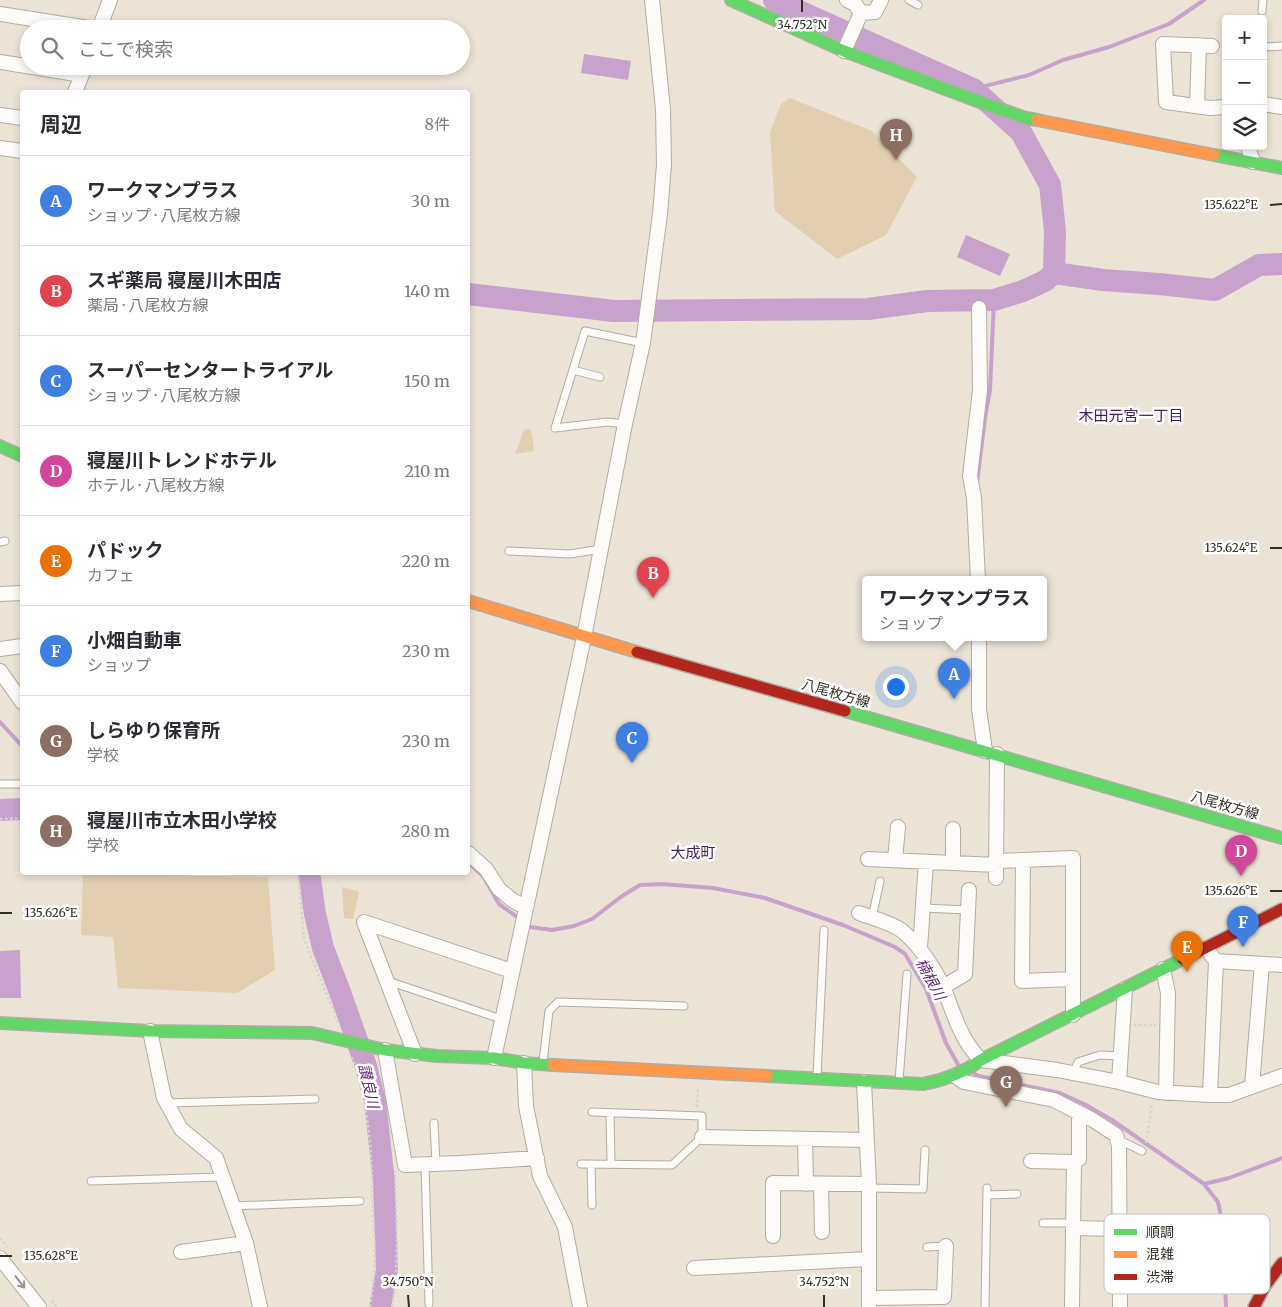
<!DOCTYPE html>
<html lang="ja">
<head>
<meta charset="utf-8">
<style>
  :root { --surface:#fff; --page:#f7f7f7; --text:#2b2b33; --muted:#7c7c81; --line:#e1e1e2; --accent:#7c3aed }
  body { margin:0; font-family:Merriweather,"Noto Sans JP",serif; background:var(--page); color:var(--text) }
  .controls { position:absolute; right:15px; top:15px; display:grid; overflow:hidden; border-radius:5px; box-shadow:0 2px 8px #0003 }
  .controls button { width:45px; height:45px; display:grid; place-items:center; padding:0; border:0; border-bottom:1px solid var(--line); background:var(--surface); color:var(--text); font:25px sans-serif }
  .you { position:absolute; left:895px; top:686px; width:18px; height:18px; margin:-12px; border:4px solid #fff; border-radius:50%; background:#1a73e8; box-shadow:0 0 0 8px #1a73e833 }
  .badge { display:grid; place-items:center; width:32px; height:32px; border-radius:50%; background:var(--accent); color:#fff; font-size:16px; font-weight:700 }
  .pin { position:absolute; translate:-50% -41px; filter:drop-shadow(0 1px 2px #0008) }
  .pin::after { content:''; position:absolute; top:26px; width:18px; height:15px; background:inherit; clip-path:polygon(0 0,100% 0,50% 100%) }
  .popup { position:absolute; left:862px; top:576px; width:185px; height:65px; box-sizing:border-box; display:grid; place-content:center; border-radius:5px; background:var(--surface); filter:drop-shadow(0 1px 4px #0005); font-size:16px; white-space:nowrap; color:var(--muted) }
  .popup b { font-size:19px; color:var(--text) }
  .popup::after { content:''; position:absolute; left:50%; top:100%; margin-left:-10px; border:10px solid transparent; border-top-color:var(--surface) }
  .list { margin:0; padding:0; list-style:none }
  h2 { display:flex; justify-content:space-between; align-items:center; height:65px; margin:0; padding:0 20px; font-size:21px }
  h2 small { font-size:16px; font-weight:400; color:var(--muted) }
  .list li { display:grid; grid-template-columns:32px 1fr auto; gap:15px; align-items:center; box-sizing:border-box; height:90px; padding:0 20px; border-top:1px solid var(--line) }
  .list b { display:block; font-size:19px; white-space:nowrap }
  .list p { margin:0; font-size:16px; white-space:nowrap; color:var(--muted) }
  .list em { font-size:16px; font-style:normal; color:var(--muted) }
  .icon { flex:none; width:28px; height:28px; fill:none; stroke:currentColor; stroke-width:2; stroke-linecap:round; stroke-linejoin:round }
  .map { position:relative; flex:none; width:1282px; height:1307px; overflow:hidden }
  .search { position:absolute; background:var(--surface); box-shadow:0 2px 8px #0003; left:20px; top:20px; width:450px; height:55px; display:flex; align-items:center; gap:12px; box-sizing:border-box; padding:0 18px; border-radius:28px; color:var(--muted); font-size:19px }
  .panel { position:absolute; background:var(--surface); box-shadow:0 2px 8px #0003; left:20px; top:90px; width:450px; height:785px; border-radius:5px }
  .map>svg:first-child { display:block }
  .green { fill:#e2cfaf }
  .water { fill:#c7a2cc }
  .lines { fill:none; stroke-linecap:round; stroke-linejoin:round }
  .stream { stroke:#c7a2cc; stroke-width:4 }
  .river { stroke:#c7a2cc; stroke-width:22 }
  .lane-casing { stroke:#b2ada2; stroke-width:9 }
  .street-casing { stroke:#b2ada2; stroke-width:16 }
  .fast-casing { stroke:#b2ada2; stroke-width:14 }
  .slow-casing { stroke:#b2ada2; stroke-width:14 }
  .jam-casing { stroke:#b2ada2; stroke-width:14 }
  .path { stroke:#d5d3cf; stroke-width:2.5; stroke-dasharray:2.5 2.5; stroke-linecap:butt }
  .lane { stroke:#fcfbf9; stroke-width:7 }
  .street { stroke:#fcfbf9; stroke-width:14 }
  .fast { stroke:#63d668; stroke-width:11 }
  .slow { stroke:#ff974d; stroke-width:11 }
  .jam { stroke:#b3261e; stroke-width:11 }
  .oneway { stroke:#989590 }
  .ticks { fill:none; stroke:#342f26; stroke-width:2 }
  .labels { text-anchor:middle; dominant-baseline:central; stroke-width:5; stroke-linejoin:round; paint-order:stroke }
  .street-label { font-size:14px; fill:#342f26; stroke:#fff }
  .neighbourhood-label { font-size:15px; fill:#492054; stroke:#fff }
  .water-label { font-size:15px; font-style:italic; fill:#652776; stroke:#fff }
  .key { fill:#fff; stroke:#c2c1be; stroke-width:1 }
  .key-label { font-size:14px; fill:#342f26 }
  .ticks-label { font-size:12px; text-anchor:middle; fill:#342f26; stroke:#fff; stroke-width:5; stroke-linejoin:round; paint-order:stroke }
</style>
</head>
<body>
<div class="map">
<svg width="1282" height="1307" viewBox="0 0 1282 1307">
  <rect width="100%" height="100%" fill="#ebe3d6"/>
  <path class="green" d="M790,98L872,131L917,177L886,235L837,259L775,211L770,132L781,104Z
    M531,429L534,451L515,454L524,430Z
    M83,874L268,877L275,970L237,993L118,988L113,937L81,935Z
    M342,887L359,892L353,919L344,918Z"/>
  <path class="water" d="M584,54L631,61L628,80L581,73Z
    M966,235L1010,254L1000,276L957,257Z
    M20,950L21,998H0V951Z"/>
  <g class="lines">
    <path class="stream" d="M973,89L1029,75L1063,60L1109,47L1169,24L1204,0
      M977,483L985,418L990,390L994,300
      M0,722L22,746
      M468,862L483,876L499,904L520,919
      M526,923L530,927L552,930L574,926L592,919L622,896L640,885L662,884L713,888L765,898L843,925L895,947L905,954L926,989L946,1043L960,1068
      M971,1072L979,1076L1060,1093L1086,1105L1112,1120L1204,1184L1218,1202L1222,1221L1226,1307
      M1204,1184L1229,1178L1282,1158"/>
    <path class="river" d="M774,0L973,89L1021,132L1050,185L1055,231L1054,273
      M468,294L614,311L868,309L927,301L994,300L1023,291L1045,281L1054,273L1103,280L1159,284L1215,290L1259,265L1282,264
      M0,810L22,809
      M309,872L315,914L323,948L340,992L366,1066L375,1101L384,1182L387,1270L380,1307"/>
    <g class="lane-casing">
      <path id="lane" d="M909,0L918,5
        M1262,11L1263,0
        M1263,47L1282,46
        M573,370L600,377
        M625,424L607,422L555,428L585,331L643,343
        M0,542L5,541
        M509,551L570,554L601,549
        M0,784H22
        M923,908L968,910
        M872,918L880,881
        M388,981L501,1019
        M543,1062L549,1011L558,1002L684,1006
        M1073,1073L1078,1062L1100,1055L1121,1056
        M817,1077L824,930
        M899,1081L907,974
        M167,1103L315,1099
        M610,1113L611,1164
        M434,1123L436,1164
        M1117,1139L1142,1151
        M581,1164L672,1165L702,1137V1116L592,1112
        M591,1164L592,1205
        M425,1165L429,1304
        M91,1181L223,1177
        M869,1188L923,1189L925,1150
        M987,1195L1017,1194
        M233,1206L360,1201
        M1043,1223H1073
        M927,1247L946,1246
        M985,1307L987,1188"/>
    </g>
    <g class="street-casing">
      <path id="street" d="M861,13L875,12L881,0
        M0,14L95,29
        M99,29L110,0
        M1212,46L1163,44L1166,102L1210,108L1226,107
        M844,51L861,13L855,4L847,0
        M0,62L82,75
        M75,92L85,67
        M1263,104L1282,107
        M1197,106L1199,45
        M0,115L22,118
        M1248,146L1253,162
        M0,148L22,151
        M978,580L974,498L970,476L980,390L979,308
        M0,594L22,593
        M979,638V709L985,751
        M0,649L22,646
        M0,671L22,702
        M953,829V863
        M468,853L486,869L499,889L512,900L525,907
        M868,859L996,865
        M895,860L898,827
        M1023,860L1022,981L1073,979
        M996,861L1073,858V1015
        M996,878L997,754
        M859,913C872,918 890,922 901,930C919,944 935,969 944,989C954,1014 961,1041 981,1060L1057,1070L1119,1082L1158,1092L1210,1095H1229L1282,1076
        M920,948L926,862
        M1211,955L1216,961L1282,965
        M1163,969L1168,993L1166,1093
        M943,987L965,974L969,890
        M150,1031L164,1098L181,1129L216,1158L246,1243L260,1307
        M385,1050L405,1165L460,1163L537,1158
        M415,1054L364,922L512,971
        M494,1058L584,637L625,424L643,343L660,214L664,165L663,109L652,0
        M524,1063L526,1106L540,1176L565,1227L580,1307
        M955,1076L964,1082L1054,1100L1093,1120L1116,1135L1119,1146L1120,1307
        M864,1082L869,1184V1307
        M1119,1082L1125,989
        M1252,1086L1262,964
        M1210,1095L1216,961
        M702,1137L867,1140
        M805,1139L806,1184
        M1031,1161L1074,1162L1079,1159V1113
        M821,1184L822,1232
        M1073,1228L1120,1229
        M773,1236V1183L869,1184
        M181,1252L246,1243
        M0,1258L39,1307
        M694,1268L868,1259
        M869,1298L944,1297L946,1246
        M1072,1307L1074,1162"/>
    </g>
    <g class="fast-casing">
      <path id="fast" d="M731,0L844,51L977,101L1026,118L1037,120
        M1214,155L1282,168
        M0,446L22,456
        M845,711L1282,838
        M0,1023L150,1031L312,1033L385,1050L437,1056L494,1058L524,1063L553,1065
        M767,1076L923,1084C945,1080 963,1073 981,1060L1183,959"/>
    </g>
    <g class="slow-casing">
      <path id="slow" d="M1037,120L1214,155
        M468,601L637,652
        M553,1065L767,1076"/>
    </g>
    <g class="jam-casing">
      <path id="jam" d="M637,652L845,711
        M1183,959L1282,909
        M1254,1307L1265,1286L1282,1263"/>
    </g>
    <path class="path" d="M0,819L22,818
      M298,872L304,939L339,1024
      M1134,1025H1156
      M352,1057C370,1106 372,1160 373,1212C375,1244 376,1275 370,1307
      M697,1107L698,1088
      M1146,1143L1152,1104
      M0,1238L7,1247
      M52,1301L56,1307
      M392,1307C400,1262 396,1217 395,1171"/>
    <use href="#lane" class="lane"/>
    <use href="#street" class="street"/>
    <use href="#fast" class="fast"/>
    <use href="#slow" class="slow"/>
    <use href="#jam" class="jam"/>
  </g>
  <defs><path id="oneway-shaft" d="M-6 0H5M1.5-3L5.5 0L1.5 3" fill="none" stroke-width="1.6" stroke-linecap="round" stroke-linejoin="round" transform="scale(1.25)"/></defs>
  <use class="oneway" href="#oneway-shaft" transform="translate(20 1282) rotate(52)"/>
  <path class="ticks" d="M802,0V12M1270,205L1282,204M1270,548H1282M1270,891H1282M0,913H12M0,1256H12M408,1295L409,1307M824,1295V1307"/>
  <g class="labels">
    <g class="street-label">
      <text transform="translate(836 693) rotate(16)">八尾枚方線</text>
      <text transform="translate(1225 805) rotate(16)">八尾枚方線</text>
    </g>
    <g class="neighbourhood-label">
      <text x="1131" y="415">木田元宮一丁目</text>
      <text x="693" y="852">大成町</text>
    </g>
    <g class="water-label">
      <text transform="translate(931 979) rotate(62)">楠根川</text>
      <text transform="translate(369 1086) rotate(77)">讃良川</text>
    </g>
  </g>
  <rect x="1104" y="1214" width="166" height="80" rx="8" class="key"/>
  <rect x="1114" y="1229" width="23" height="6" fill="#63d668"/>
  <rect x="1114" y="1251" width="23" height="7" fill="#ff974d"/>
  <rect x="1114" y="1274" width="23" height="6" fill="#b3261e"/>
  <g class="key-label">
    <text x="1146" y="1237">順調</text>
    <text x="1146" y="1259">混雑</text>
    <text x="1146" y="1282">渋滞</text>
  </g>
  <g class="ticks-label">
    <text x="802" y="29">34.752°N</text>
    <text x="1231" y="209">135.622°E</text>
    <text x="1231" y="552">135.624°E</text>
    <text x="1231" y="895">135.626°E</text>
    <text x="51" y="917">135.626°E</text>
    <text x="51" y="1260">135.628°E</text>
    <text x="408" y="1286">34.750°N</text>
    <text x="824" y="1286">34.752°N</text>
  </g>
</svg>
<div class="controls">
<button>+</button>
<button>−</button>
<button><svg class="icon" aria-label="layers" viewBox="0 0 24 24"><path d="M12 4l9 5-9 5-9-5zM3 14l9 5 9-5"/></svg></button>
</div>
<div class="you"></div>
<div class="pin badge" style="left:954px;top:699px;background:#3f7fe0">A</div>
<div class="popup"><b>ワークマンプラス</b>ショップ</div>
<div class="pin badge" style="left:653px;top:598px;background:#e0444e">B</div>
<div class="pin badge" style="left:632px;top:763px;background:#3f7fe0">C</div>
<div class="pin badge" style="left:1241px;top:876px;background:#d1479c">D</div>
<div class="pin badge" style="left:1187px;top:972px;background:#e8710a">E</div>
<div class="pin badge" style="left:1243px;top:947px;background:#3f7fe0">F</div>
<div class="pin badge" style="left:1006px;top:1107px;background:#8d6e63">G</div>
<div class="pin badge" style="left:896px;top:160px;background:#8d6e63">H</div>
<div class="search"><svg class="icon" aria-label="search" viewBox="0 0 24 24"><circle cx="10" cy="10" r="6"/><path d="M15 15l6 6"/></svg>ここで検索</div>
<section class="panel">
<h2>周辺<small>8件</small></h2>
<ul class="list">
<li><span class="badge" style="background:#3f7fe0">A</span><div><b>ワークマンプラス</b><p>ショップ · 八尾枚方線</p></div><em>30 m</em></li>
<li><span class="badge" style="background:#e0444e">B</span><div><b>スギ薬局 寝屋川木田店</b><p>薬局 · 八尾枚方線</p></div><em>140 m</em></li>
<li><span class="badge" style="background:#3f7fe0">C</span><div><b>スーパーセンタートライアル</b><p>ショップ · 八尾枚方線</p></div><em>150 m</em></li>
<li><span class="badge" style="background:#d1479c">D</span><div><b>寝屋川トレンドホテル</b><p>ホテル · 八尾枚方線</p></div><em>210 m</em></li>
<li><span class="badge" style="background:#e8710a">E</span><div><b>パドック</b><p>カフェ</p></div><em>220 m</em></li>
<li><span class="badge" style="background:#3f7fe0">F</span><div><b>小畑自動車</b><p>ショップ</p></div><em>230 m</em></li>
<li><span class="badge" style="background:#8d6e63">G</span><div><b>しらゆり保育所</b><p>学校</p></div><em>230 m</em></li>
<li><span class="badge" style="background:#8d6e63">H</span><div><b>寝屋川市立木田小学校</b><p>学校</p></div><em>280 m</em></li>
</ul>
</section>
</div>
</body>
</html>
